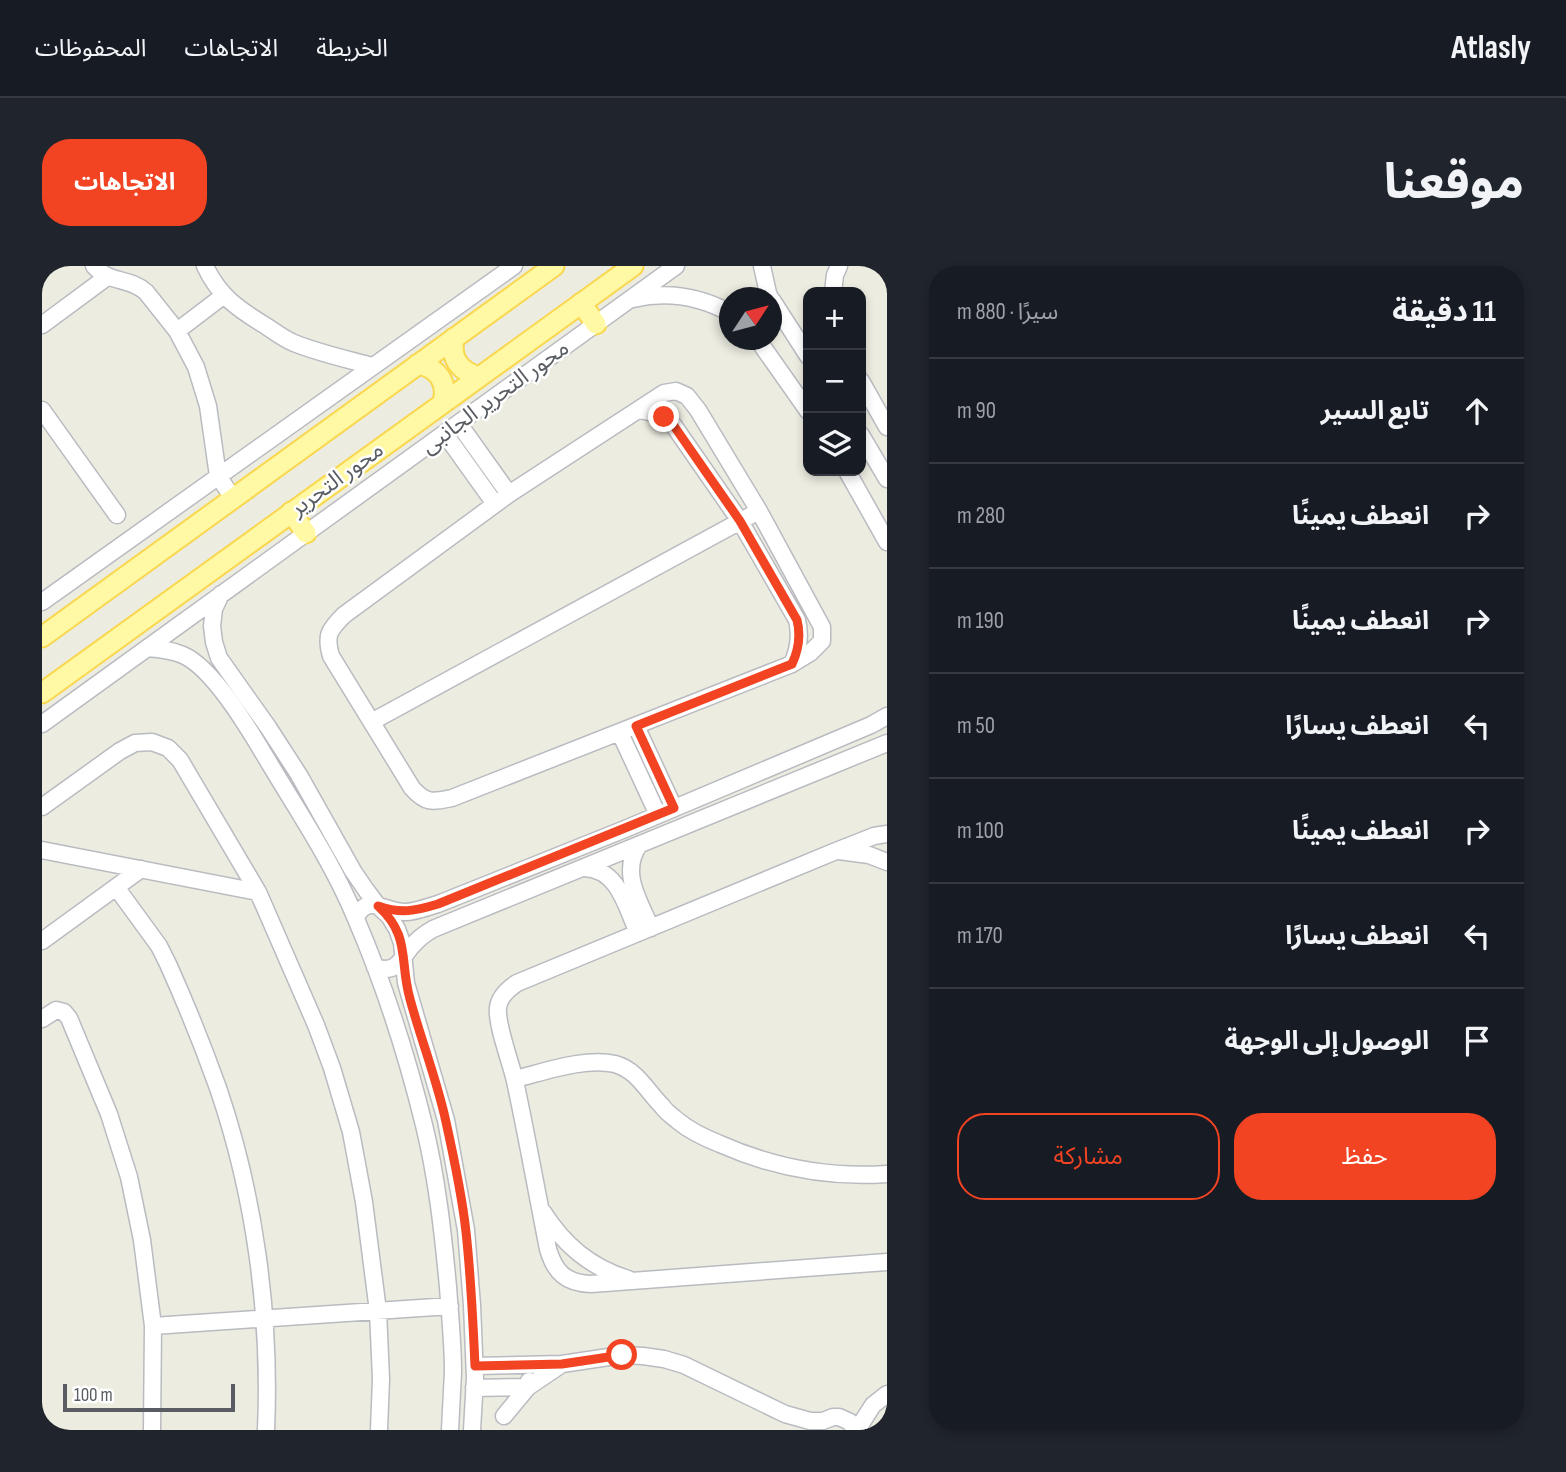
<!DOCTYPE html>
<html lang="ar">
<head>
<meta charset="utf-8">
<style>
  :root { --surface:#171b24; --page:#20242c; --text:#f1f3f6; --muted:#9ea1a6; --line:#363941; --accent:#f24322 }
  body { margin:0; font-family:"Sofia Sans Condensed","Noto Sans Arabic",sans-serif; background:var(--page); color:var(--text); direction:rtl }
  .controls { position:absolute; right:21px; top:21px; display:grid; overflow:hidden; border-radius:14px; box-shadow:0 4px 10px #0003 }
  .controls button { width:63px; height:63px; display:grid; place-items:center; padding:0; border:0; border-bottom:2px solid var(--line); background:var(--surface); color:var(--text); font:35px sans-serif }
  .compass { position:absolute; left:677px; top:21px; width:63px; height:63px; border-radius:50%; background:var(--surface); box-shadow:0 4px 10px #0003; rotate:54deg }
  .scale { position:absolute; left:21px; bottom:18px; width:172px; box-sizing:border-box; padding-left:7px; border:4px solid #595d63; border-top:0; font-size:19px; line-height:24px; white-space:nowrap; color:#595d63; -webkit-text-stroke:5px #fff; paint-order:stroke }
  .stop { position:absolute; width:21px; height:21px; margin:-16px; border:5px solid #f24322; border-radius:50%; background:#fff }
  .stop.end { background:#f24322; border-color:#fff; box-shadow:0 2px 7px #0008 }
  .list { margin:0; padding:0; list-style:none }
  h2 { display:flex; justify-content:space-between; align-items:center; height:91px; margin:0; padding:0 28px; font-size:30px }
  h2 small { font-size:23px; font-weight:400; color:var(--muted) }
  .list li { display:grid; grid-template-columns:46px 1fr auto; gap:21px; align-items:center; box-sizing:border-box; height:105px; padding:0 28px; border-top:2px solid var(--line) }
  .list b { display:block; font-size:26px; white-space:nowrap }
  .list em { font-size:23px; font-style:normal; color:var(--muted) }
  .actions { display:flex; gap:14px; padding:21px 28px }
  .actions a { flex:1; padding:16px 0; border:2px solid var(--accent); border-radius:28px; text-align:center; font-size:24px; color:var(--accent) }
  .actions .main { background:var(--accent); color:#fff }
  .icon { flex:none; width:38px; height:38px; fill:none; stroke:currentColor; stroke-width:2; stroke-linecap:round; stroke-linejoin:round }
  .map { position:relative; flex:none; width:845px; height:1164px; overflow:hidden; direction:ltr; border-radius:28px }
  header { display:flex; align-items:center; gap:42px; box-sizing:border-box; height:98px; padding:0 35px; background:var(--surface); border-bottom:2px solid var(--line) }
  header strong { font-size:33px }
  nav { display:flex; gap:38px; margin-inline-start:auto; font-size:24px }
  .intro { display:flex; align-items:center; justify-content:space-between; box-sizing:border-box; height:168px; padding:0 42px }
  h1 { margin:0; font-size:49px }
  .button { padding:18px 32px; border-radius:28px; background:var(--accent); color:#fff; font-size:24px; font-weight:700 }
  main { display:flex; gap:42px; padding:0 42px }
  aside { flex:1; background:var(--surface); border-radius:28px; box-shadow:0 4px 10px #0003 }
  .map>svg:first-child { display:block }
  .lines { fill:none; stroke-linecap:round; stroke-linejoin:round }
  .minor-casing { stroke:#b9bbc1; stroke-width:19 }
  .major-casing { stroke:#f9d74e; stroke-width:23 }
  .minor { stroke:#fff; stroke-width:16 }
  .major { stroke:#fff8a4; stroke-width:19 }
  .route { stroke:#f24322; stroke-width:9 }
  .labels { text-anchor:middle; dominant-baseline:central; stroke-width:5; stroke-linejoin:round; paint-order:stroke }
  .street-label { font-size:23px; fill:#595d63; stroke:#fff }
</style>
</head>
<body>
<header>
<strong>Atlasly</strong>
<nav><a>الخريطة</a><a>الاتجاهات</a><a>المحفوظات</a></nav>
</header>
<div class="intro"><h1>موقعنا</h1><a class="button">الاتجاهات</a></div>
<main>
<aside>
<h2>11 دقيقة<small>سيرًا · 880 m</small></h2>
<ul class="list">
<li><svg class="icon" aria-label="ahead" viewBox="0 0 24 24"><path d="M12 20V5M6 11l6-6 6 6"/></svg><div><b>تابع السير</b></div><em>90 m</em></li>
<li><svg class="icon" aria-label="right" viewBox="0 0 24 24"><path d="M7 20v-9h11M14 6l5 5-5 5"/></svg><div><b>انعطف يمينًا</b></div><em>280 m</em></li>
<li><svg class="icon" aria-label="right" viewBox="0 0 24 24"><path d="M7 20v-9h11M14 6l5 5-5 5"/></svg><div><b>انعطف يمينًا</b></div><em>190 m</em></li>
<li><svg class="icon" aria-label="left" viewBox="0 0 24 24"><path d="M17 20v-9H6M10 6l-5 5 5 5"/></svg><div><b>انعطف يسارًا</b></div><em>50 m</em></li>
<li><svg class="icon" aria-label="right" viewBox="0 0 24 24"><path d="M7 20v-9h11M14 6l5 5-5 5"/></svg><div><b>انعطف يمينًا</b></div><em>100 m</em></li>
<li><svg class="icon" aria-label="left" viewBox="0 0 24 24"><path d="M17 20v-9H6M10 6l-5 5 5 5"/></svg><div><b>انعطف يسارًا</b></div><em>170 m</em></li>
<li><svg class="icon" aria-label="arrive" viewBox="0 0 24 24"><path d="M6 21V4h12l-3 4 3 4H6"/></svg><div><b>الوصول إلى الوجهة</b></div></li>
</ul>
<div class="actions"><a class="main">حفظ</a><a>مشاركة</a></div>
</aside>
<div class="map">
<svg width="845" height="1164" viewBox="0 0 845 1164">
  <rect width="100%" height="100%" fill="#edece1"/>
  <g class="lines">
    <g class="minor-casing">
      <path id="minor" d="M52,0C68,18 87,11 104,26L135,65L154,101L166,140L176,210L191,232
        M163,0C177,30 196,43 224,60C233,66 242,73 252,77C277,87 304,93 330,100
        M720,0L726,27L728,32
        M791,26L793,9L797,0
        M591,33C625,25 657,30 688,47
        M730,34L766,90
        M0,59L65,11
        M135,65L181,30
        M716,74L766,145
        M819,115L845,161
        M634,125L645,130L656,144L717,245L780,361V375L768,387L750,398L410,532C391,536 384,538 370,522L289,390C283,369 287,364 302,349L467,228L622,127Z
        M0,144L75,249
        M597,144C612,146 621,150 632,160L698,255L755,354C759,370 757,383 750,398
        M417,158L467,228
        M403,168L453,238
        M819,169L845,213
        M805,205L845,276
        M179,328L172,343L170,360L172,376L177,392L226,461L257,509L311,605L324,624L336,640L347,650L355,663L360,677L364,717L404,854L424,964L430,1039L433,1112L430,1164
        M0,336L472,0
        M105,382C118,383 130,384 141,389C173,403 211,470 229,500C259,550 292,599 314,653C342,718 365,790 382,859C395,912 401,967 406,1021C408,1049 411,1078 411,1106C410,1125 409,1145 408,1164
        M331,455L717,245
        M0,458L634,0
        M594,460L632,542
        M578,467L616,549
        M0,541L78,485L93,477L110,476L126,482L138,494L216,626L274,759L290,802L309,866L322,936L336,1045L339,1113L337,1164
        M845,568L832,570L794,585L475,717C466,723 457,731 456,742C454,758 469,797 473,815C485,871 495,927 506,983C513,1007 524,1017 549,1018L845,996
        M597,579C578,606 597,635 609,662
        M0,584L216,626
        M797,585L827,589L845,596
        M542,602C577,603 584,641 596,667
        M74,621L117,680L126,698C144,738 161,780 176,822C213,930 229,1050 224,1164
        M314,652C324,627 344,646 363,646C374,646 385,641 396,638L583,563L829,459L845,450
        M0,675L99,603
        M333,701C354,708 358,695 369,681C375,674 382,668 391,663L845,477
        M0,753L14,744L22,746L27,752L67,848L87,911L100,974L111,1060L110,1164
        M473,813C502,806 543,791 573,798C595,804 605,825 620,840C624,846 630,850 636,855C648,865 663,872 678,878C730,901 788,912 845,908
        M501,946C522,979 548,1001 586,1013
        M111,1060L408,1040
        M433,1100L520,1098
        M432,1122L486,1121L487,1115
        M462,1150L486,1121L520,1098L580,1089L601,1090L622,1093L642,1099L743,1148L768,1155H781L791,1151H797L808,1156L813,1164
        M815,1164L831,1139L845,1128"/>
    </g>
    <g class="major-casing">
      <path id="major" d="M539,37L554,58
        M412,72C408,92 417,105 437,111
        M376,98C396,102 406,116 401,136
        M249,246L264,267
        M0,371L512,0
        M0,427L591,0"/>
    </g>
    <use href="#minor" class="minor"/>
    <use href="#major" class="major"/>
  </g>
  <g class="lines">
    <path class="route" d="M580,1089L520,1098L433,1100C431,1055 429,1011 424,966C420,929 412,892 404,856C395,814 379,774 368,733C357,694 369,670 336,640C359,648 373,645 396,638L632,542L594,460L750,398C757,383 759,370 755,354L698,255L632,160L622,151"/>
  </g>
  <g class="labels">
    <g class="street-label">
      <text transform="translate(453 131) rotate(-36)">محور التحرير الجانبى</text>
      <text transform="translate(295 213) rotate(-36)">محور التحرير</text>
    </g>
  </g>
</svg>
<div class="controls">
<button>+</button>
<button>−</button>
<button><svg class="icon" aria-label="layers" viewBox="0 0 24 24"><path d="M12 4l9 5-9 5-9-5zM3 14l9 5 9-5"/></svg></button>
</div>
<svg class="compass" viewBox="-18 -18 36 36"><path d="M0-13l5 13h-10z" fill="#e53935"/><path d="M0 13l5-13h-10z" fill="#9ea1a6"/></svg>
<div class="scale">100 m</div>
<div class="stop" style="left:580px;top:1089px"></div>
<div class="stop end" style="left:622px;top:151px"></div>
</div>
</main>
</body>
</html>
